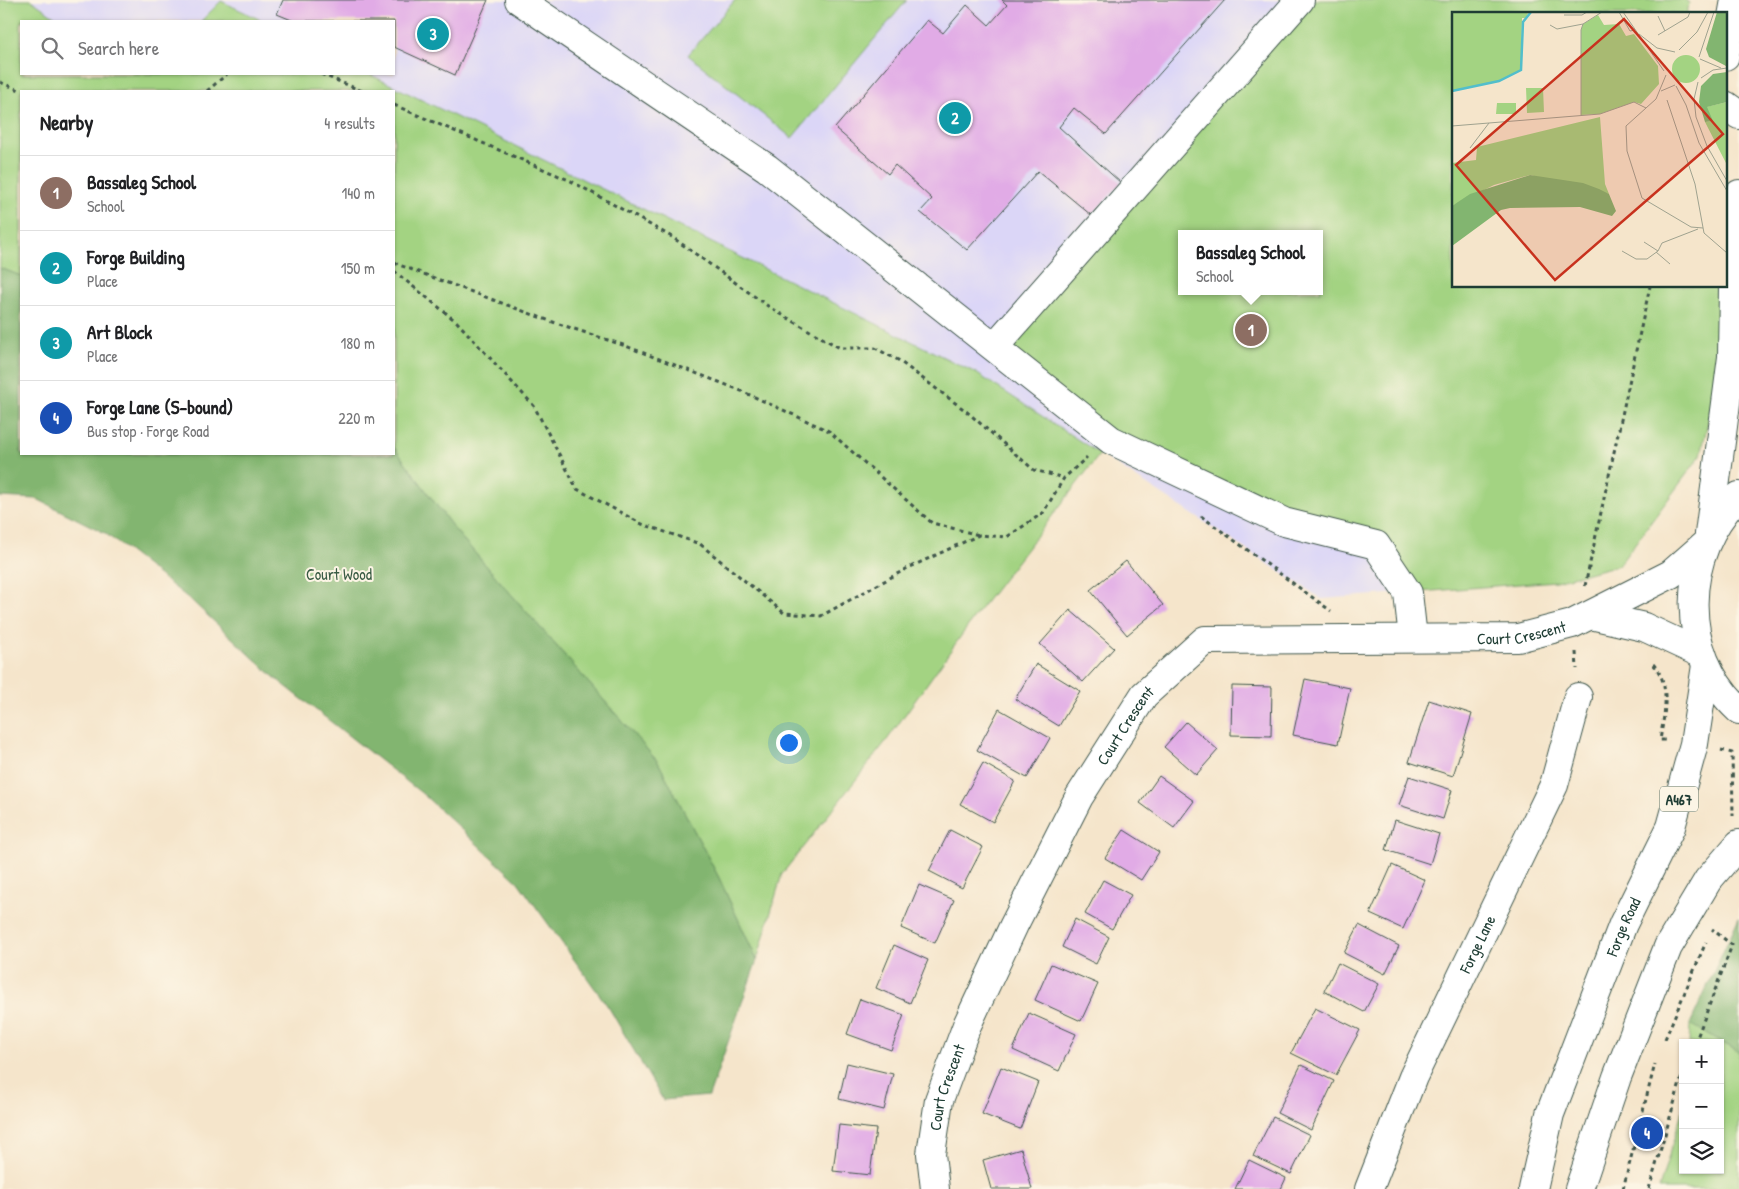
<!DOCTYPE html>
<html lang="en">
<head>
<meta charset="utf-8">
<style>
  :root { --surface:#fff; --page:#f2f2f2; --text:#202124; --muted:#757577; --line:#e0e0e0; --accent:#c8321e }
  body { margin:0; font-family:"Patrick Hand",sans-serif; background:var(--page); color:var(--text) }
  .controls { position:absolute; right:15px; bottom:15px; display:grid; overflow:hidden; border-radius:0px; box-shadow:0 1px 4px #0004 }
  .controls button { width:45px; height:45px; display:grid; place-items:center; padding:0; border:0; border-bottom:1px solid var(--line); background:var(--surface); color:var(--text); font:25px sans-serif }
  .you { position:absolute; left:788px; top:742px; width:18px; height:18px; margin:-12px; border:4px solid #fff; border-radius:50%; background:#1a73e8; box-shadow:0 0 0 8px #1a73e833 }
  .badge { display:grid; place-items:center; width:32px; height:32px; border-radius:50%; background:var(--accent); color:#fff; font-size:16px; font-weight:700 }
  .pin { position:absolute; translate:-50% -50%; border:2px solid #fff; box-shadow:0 1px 5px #0006 }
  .popup { position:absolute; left:1178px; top:230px; width:145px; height:65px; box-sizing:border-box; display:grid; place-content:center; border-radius:0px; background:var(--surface); filter:drop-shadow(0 1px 4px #0005); font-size:16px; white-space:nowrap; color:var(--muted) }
  .popup b { font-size:19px; color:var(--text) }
  .popup::after { content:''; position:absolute; left:50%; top:100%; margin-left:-10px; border:10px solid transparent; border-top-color:var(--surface) }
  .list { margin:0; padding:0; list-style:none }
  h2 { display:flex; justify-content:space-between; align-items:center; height:65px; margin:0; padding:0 20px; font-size:21px }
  h2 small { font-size:16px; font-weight:400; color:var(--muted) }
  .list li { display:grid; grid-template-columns:32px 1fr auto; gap:15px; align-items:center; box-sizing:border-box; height:75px; padding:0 20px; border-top:1px solid var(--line) }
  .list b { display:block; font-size:19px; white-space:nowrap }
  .list p { margin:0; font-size:16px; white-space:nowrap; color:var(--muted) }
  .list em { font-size:16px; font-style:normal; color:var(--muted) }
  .icon { flex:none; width:28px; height:28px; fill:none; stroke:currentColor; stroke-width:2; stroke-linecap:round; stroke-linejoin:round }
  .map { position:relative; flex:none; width:1739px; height:1189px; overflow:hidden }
  .search { position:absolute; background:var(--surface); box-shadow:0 1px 4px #0004; left:20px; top:20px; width:375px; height:55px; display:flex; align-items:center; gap:12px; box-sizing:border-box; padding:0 18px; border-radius:0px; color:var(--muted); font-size:19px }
  .panel { position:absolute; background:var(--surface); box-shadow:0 1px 4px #0004; left:20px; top:90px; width:375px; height:365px; border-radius:0px }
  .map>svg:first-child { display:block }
  .built { fill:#dbd6f7; fill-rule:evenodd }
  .green { fill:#a3d382; stroke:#61885b; fill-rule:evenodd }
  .forest { fill:#82b570; stroke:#507952 }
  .building { fill:#e1abe6 }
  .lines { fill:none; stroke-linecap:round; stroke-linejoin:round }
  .minor-casing { stroke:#3f564b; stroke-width:30 }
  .major-casing { stroke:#3f564b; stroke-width:30 }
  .path { stroke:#3f564b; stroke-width:3; stroke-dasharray:4 4; stroke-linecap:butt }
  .minor { stroke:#fff; stroke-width:28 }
  .major { stroke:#fff; stroke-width:28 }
  .labels { text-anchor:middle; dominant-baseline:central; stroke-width:4; stroke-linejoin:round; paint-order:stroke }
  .shield { fill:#fcf5e5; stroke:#617469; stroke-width:1 }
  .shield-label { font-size:15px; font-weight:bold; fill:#1f3d34 }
  .park-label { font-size:16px; fill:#395b44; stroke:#fcf5e5 }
  .street-label { font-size:16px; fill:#1f3d34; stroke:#fcf5e5 }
  .inset-river { fill:none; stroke:#52becb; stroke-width:2.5 }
  .inset-road { fill:none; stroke:#9fa28f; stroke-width:1 }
  .view { fill:#c8321e; fill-opacity:0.15; stroke:#c8321e; stroke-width:2.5 }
  .inset-edge { fill:none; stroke:#1f3d34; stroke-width:2.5 }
</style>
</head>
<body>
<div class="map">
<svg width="1739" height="1189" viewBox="0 0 1739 1189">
  <rect width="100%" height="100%" fill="#fcf5e5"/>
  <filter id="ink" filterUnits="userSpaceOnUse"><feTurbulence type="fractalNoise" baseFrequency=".02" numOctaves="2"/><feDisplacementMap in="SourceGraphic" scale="10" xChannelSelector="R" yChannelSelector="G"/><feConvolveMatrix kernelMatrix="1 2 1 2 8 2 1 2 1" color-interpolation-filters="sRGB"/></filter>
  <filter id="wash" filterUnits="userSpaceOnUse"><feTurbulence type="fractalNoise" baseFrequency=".0096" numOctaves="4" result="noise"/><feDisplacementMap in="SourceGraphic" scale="20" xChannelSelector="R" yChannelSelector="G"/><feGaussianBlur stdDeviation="1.12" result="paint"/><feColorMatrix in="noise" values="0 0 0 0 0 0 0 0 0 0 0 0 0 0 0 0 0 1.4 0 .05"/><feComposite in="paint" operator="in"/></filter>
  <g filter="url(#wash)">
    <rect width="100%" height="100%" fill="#f5e5cb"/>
    <path class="built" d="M31,0H1685L1689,3L1687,14H1453V286L1556,581L1322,599L976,373L369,74H394V21H263L222,1L201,21H61ZM1182,234H1320V291H1182Z"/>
    <path class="green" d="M0,0H31L61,21H21V74H369L976,373L1100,454L978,612L887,740L782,874L757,960L719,878L658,762L454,529L394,447V91H21V276L0,268Z
      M735,0H907L792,138L688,55Z
      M1300,0H1685L1689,3L1687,14H1453V286H1720L1718,316L1721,359L1701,455L1619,565L1556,581L1408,593L1376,545L1111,440L995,346ZM1182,234H1320V291H1182Z
      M221,1L263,21H201Z
      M1690,1024L1739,1052V1189H1659L1683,1108V1170H1720V1043H1689Z"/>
    <path class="forest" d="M0,268L21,276V454H394V447L454,529L658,762L719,878L757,960L709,1096L663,1100L609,1008L518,882L424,795L274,677L192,601L105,533L37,499L0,497Z
      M1739,917V1052L1690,1024Z"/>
    <g id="blocks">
      <path class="building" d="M283,0H488L455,75L394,47V21H294L277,14Z
        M1002,0H1225L1106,134L1074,108L1059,127L1121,183L1091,215L1038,171L967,250L920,212L932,199L895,165L888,174L835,128L927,20L943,33L967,5L989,25L1007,5Z
        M1126,561L1163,605L1127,635L1090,590Z
        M1070,610L1114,648L1083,682L1040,644Z
        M1036,664L1080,691L1059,726L1015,699Z
        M1305,679L1350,688L1338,744L1293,735Z
        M1232,686L1272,687L1271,736L1231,735Z
        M1429,700L1472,714L1453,776L1409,762Z
        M999,709L1050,738L1027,778L977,750Z
        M1186,722L1218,750L1196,775L1164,747Z
        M983,763L1015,781L993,822L960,804Z
        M1159,776L1194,801L1174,828L1140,803Z
        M1409,776L1452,790L1443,819L1399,805Z
        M1395,820L1439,834L1430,864L1386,850Z
        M950,830L983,847L962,888L929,871Z
        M1124,830L1159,852L1141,880L1105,858Z
        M1392,865L1425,880L1403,929L1370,914Z
        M1103,880L1131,895L1112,929L1085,914Z
        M919,885L954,900L935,943L901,928Z
        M1075,919L1109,937L1096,964L1062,947Z
        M1359,925L1399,946L1385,974L1344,953Z
        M894,945L928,960L910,1003L876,988Z
        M1338,963L1379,984L1364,1012L1324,991Z
        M1051,964L1098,984L1081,1021L1035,1000Z
        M860,999L904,1015L891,1050L847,1034Z
        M1315,1008L1360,1030L1336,1075L1291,1053Z
        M1029,1013L1076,1034L1059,1071L1013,1050Z
        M847,1063L893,1074L884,1110L839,1099Z
        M1301,1065L1334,1081L1311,1130L1277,1113Z
        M1001,1067L1038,1082L1020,1129L982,1114Z
        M1273,1117L1310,1135L1291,1174L1253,1156Z
        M839,1125L876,1129L870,1175L833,1171Z
        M1021,1149L1032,1189H991L983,1160Z
        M1249,1160L1286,1178L1281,1189H1235Z"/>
    </g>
  </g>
  <g filter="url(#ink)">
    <use href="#blocks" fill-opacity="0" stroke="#3f564b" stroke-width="1"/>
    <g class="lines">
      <g class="minor-casing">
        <g id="minor">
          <path d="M519,0L767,168L1111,440L1284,522L1376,545L1408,593L1413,638"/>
          <path d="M1725,56L1735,0"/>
          <path d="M1725,105L1739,115"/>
          <path d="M995,346L1300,0"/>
          <path d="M1591,615L1644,627L1702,654"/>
          <path id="s1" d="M935,1189L931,1154L939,1100L967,1025L1014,925L1079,797L1144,695L1205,640L1518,638L1572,624L1671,574L1704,545"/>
          <path id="s2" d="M1369,1189L1413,1077L1554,785L1578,697"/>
        </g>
      </g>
      <g class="major-casing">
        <g id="major">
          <path d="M1739,496C1680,553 1677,653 1739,710"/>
          <path d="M1709,534L1732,357L1734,213L1739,194"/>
          <path id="s3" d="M1533,1189L1550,1114L1623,924L1671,827L1694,744L1706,665"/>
          <path d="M1579,1189L1617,1077L1668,947L1708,880L1739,844"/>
        </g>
      </g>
      <path class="path" d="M321,74L362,91
        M0,82L22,91
        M207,91L227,74
        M394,105L571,181L672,237L772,309L840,348H875L898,360L966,411L1034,470L1064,478
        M394,263L550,321L623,345L737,389L829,431L932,523L979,535
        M394,271L457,322L534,406L577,489L642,524L700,544L784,613L821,616L906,569L979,535L1007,537L1043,513L1064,478L1087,457
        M1201,516L1331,611
        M1585,586L1650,286
        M1576,652L1577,669
        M1653,664C1672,685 1664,715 1660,740H1666
        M1721,750L1732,753L1733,816
        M1665,1039L1706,942
        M1695,1043L1732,945L1712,929
        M1623,1189L1655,1064
        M1649,1189L1683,1073"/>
      <use href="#minor" class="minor"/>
      <use href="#major" class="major"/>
    </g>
  </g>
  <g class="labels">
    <rect class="shield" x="1660" y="786.5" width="38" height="25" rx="4"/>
    <g class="shield-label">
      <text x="1679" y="799">A467</text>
    </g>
    <g class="park-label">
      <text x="339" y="574">Court Wood</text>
    </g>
    <g class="street-label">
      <text stroke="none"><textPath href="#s1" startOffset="944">Court Crescent</textPath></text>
      <text stroke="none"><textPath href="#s1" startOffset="509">Court Crescent</textPath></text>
      <text stroke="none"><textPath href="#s3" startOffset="278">Forge Road</textPath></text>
      <text stroke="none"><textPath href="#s2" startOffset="268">Forge Lane</textPath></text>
      <text stroke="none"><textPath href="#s1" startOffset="104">Court Crescent</textPath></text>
    </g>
  </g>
  <g transform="translate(1452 12)">
    <rect width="275" height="275" fill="#f5e5cb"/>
    <path d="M0,0H76L75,6H70L69,58L47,69L0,79ZM146,3L152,13L167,12L174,24L182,22L206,54L207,72L189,92L182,90L148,102L129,103V18L131,12ZM220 57a14 14 0 1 1 28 0a14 14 0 1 1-28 0ZM74,76H91L92,100L75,101ZM275,90V153L253,110L260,109L254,95ZM45,91H64V102H44ZM148,105L153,172L157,182L78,163L42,173L0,194V151L24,148L25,135Z" fill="#a3d382"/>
    <path d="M265,0H275L274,54L257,45L254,37ZM275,60V90L255,95L261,109L253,110L247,90L249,74L261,62ZM78,163L131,171L147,177L157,182L164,199L160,204L128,195L58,196L49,198L0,234V194L18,182Z" fill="#82b570"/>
    <path class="inset-river" d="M0,79L47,69L69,58L71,10L79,0"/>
    <path class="inset-road" d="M167,0L178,19L183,18M171,0L212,59M112,3H130L135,0M206,4L213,19M98,13L105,17L131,12M187,22L205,36L223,40M206,23L236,5L238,0M227,38L245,20L256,0M247,45L262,0M248,47L269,56M214,63L204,87L174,114L175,139L190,186L239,215L251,216M249,66L261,58L275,56M246,70L242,87L244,105L255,134L275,169M224,74L234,93L247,131L275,179M209,79L223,73M215,88L243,172L252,221L275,241M129,103V18L131,12L150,0M0,114L148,102L182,90L194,96M18,136L37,111M170,239L184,247H195L206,239L192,230M206,239L210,231L246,217M204,240L218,252"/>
    <path class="view" d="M172,7L271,122L103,268L4,153Z"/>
    <rect width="275" height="275" class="inset-edge"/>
  </g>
</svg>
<div class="controls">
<button>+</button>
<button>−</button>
<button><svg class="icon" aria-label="layers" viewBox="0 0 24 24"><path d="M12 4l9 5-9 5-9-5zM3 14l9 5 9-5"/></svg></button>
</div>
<div class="you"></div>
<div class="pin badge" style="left:1251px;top:330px;background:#8d6e63">1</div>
<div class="popup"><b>Bassaleg School</b>School</div>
<div class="pin badge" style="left:955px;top:118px;background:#0f9aa8">2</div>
<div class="pin badge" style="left:433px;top:34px;background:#0f9aa8">3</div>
<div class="pin badge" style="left:1647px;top:1133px;background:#1a4fb4">4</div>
<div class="search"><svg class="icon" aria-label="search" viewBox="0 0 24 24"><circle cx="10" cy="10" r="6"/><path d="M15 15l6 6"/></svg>Search here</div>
<section class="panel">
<h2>Nearby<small>4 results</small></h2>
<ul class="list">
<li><span class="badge" style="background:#8d6e63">1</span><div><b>Bassaleg School</b><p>School</p></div><em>140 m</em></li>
<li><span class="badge" style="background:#0f9aa8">2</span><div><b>Forge Building</b><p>Place</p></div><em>150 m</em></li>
<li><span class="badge" style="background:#0f9aa8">3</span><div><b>Art Block</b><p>Place</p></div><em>180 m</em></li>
<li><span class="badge" style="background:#1a4fb4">4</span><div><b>Forge Lane (S-bound)</b><p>Bus stop · Forge Road</p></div><em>220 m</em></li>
</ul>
</section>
</div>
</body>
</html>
